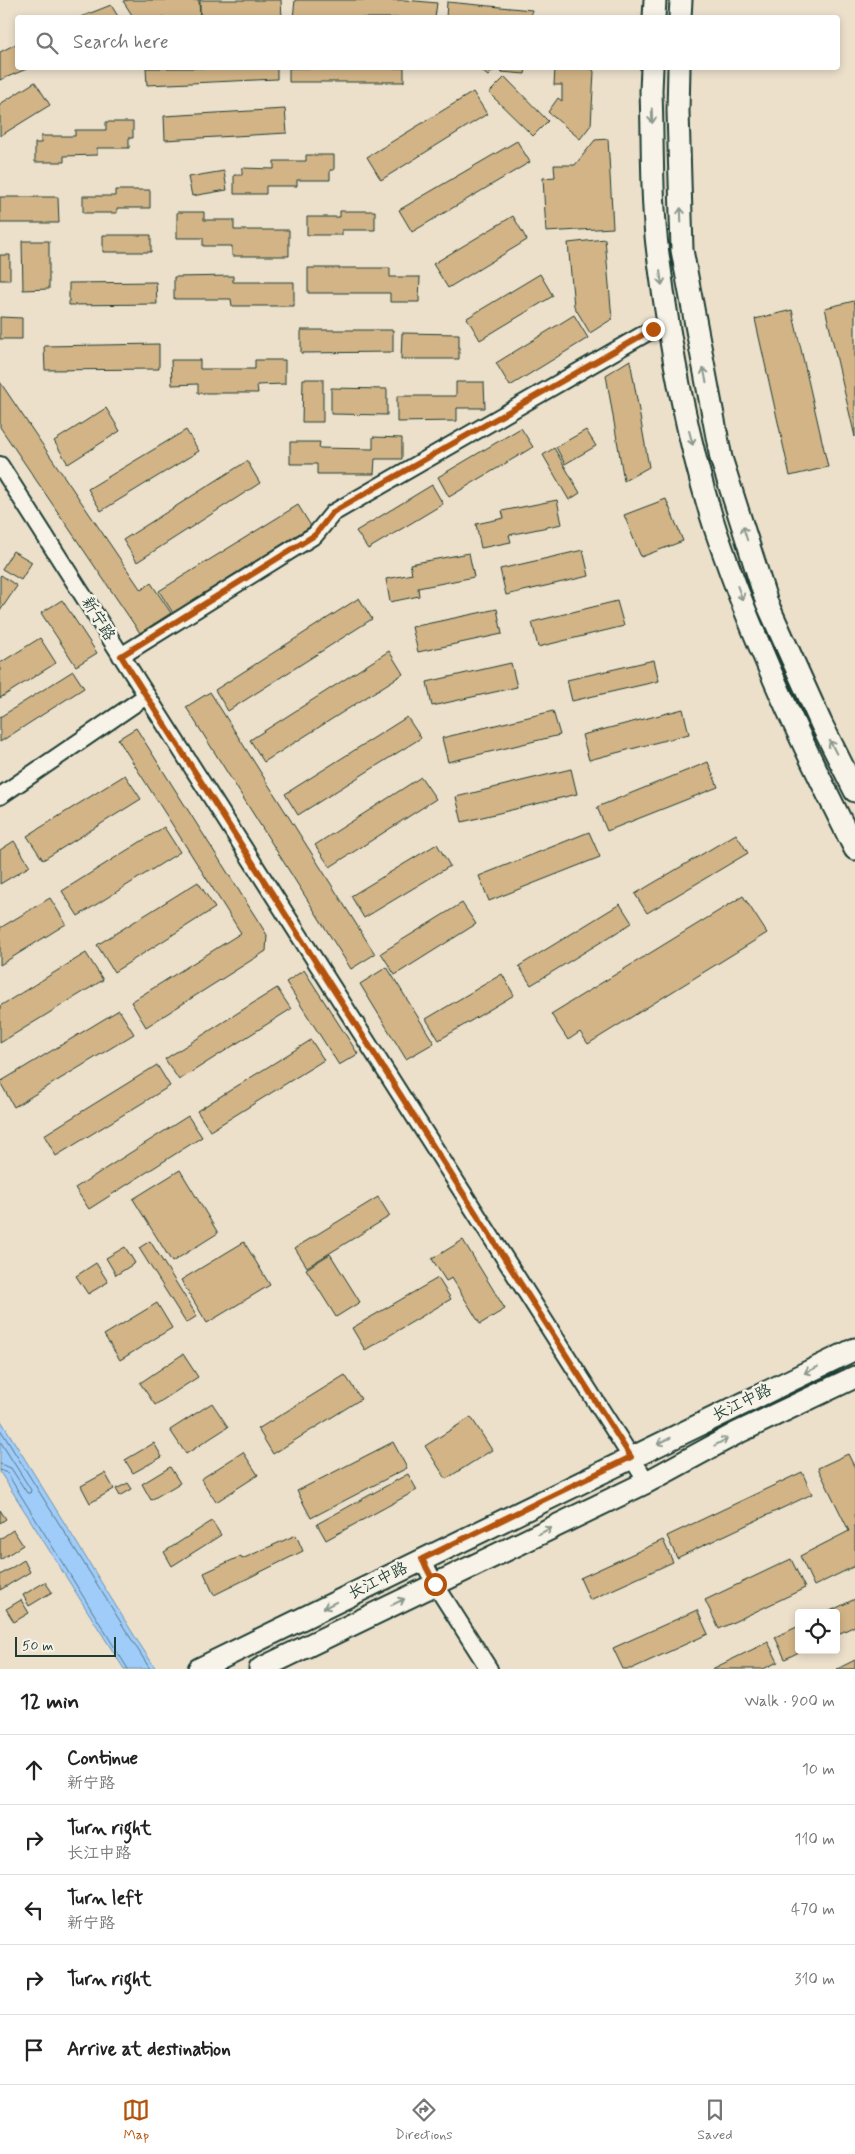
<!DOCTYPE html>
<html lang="en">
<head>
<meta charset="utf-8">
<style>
  :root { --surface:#fff; --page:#f6f6f6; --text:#222; --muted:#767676; --line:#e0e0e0; --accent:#b45309 }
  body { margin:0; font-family:Mynerve,"LXGW WenKai TC",sans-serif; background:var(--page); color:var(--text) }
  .controls { position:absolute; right:15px; bottom:15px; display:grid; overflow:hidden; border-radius:5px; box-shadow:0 2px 8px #0003 }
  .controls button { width:45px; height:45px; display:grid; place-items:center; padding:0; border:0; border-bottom:1px solid var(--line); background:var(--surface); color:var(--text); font:25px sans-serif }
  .scale { position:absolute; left:15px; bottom:12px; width:101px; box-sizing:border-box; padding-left:5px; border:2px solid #1f3d34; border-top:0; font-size:14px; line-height:18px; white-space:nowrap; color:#1f3d34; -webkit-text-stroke:4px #f7f3e8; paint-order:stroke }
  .stop { position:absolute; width:15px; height:15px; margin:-11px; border:4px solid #b45309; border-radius:50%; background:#fff }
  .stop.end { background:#b45309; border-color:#fff; box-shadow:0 1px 5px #0008 }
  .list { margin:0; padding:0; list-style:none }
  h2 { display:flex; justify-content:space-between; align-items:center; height:65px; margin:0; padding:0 20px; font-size:21px }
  h2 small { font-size:16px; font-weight:400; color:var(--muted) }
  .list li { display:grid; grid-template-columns:32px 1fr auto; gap:15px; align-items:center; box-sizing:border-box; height:70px; padding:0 20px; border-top:1px solid var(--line) }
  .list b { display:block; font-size:19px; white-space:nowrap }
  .list p { margin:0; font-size:16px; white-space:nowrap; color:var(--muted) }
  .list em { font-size:16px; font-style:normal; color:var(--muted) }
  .icon { flex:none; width:28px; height:28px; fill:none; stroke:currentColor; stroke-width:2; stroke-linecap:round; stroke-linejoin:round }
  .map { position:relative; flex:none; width:855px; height:1669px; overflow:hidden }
  .search { position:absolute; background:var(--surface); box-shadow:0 2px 8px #0003; left:15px; right:15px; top:15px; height:55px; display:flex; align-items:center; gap:12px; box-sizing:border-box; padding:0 18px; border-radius:5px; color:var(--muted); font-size:19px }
  .sheet { height:415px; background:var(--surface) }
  nav { display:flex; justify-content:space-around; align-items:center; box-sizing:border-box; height:70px; border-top:1px solid var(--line); background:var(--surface); font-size:14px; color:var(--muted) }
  nav a { display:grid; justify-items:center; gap:2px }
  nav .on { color:var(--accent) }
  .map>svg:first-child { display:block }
  .water { fill:#a0ccfa; stroke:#6c93ab }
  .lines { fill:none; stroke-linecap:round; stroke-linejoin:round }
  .shore { stroke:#537683; stroke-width:1 }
  .building { fill:#d2b486; stroke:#1f3d34 }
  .minor-casing { stroke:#1f3d34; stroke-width:20 }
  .major-casing { stroke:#1f3d34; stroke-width:25 }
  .minor { stroke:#f7f3e8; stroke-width:16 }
  .major { stroke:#f7f3e8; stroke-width:21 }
  .oneway { stroke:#8b988e }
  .route { stroke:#b45309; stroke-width:6 }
  .labels { text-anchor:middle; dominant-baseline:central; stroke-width:5; stroke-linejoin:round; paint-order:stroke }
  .street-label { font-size:16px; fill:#1f3d34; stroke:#f7f3e8 }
</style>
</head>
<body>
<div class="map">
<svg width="855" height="1669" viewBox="0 0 855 1669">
  <rect width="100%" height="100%" fill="#ece0cb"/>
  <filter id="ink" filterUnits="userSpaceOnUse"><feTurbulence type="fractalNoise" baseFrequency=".02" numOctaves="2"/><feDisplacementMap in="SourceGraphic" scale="10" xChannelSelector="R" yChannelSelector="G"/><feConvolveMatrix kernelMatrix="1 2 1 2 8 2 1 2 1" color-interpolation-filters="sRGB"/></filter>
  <g filter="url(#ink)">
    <path class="water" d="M0,1419L137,1640L156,1669H124L0,1472Z"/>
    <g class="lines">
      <path class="shore" d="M0,1429L150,1669
        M0,1441L31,1490L30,1493H27L11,1468L0,1464
        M0,1470L7,1473L128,1669"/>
    </g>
    <path class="building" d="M129,0H199L200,18H134L123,1Z
      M200,0H281L282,18H264L263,15L200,17Z
      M295,0H405L437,3L435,18H293Z
      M447,2L532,10L531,18H446Z
      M111,5L119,18H78Z
      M18,43V68H29L0,80V52Z
      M146,68H277V79L147,85Z
      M289,68H404V82H289Z
      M478,68H496L488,76Z
      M502,68H526L525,74L501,72Z
      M555,68H592L594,72L591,125L580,139L548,112L558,98L562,101V85H554Z
      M505,77L548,121L533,136L489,93Z
      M35,82L50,105L0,136V104Z
      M473,92L487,114L381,180L367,157Z
      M285,109L287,133L165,140L164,116Z
      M106,122H133V138H129V148H97V155L64,156V162H35V143H41V136H75V130H106Z
      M608,139L613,228L546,232L543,178L555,177L554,165H575L595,140Z
      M517,141L530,162L412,232L399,210Z
      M306,155H334V170H330V180H297V186H266V194H234V175H242V168L274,169V161H306Z
      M224,171L227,190L192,196L188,177Z
      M115,190H150V208H117V213H83V196H115Z
      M0,197H58L59,223H0Z
      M340,211H375V230H342V235H307V217H340Z
      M177,212H204V220H234V230H289V256H232V246H203V238H177Z
      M513,216L527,240L448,288L433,264Z
      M103,235H151V252H103Z
      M605,239L612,319L590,333L574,306L568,243Z
      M22,241H49V289L23,290Z
      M0,255H10V280H0Z
      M308,268H390V277H420L419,302H390V293H308Z
      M540,274L553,296L480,340L467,318Z
      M233,276V282H294V306H232L231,299H174V277Z
      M156,282L157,304L69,305V283Z
      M854,301L855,304V437L825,308Z
      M792,310L828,467L790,476L755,319Z
      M574,315L588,338L510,386L496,363Z
      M0,317L22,318V339H0Z
      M301,330H393V352L301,353Z
      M402,333L459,334V359H401Z
      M159,344V369L45,370L44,346Z
      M171,360H200V369H255V360H285V384L257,385L258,393H198V384L172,385Z
      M630,360L649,467L624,481L606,375Z
      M303,379H323V422H302Z
      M0,382L141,590L151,583L171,613L140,633L0,427Z
      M456,382H484L485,408H457V421L397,422V396H456Z
      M331,388L387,389V415L331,414Z
      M106,408L120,431L68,464L54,441Z
      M521,428L533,447L449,497L438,477Z
      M186,430L199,451L101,511L88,489Z
      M586,430L596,446L565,464L556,447Z
      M373,437L402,438V459H375L374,474H317V464H290V442H320L319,448L373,449Z
      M554,448L580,493L569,500L543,455Z
      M247,461L260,483L137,562L123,540Z
      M432,485L443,504L368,549L356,531Z
      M666,499L683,541L641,557L624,515Z
      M557,500L562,524L509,535L511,542L481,548L476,524L504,518L502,511Z
      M298,505L311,526L173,613L159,591Z
      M583,550L589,576L506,595L500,569Z
      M13,551L32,562L21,580L2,569Z
      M469,553L474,577L418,588L419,596L390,602L386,579L412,574L410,564Z
      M1,575L17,586L0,611V576Z
      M359,598L372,619L228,711L215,690Z
      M62,600L97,653L76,666L41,613Z
      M617,601L624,626L538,647L532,622Z
      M497,609L502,634L418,652L412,627Z
      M40,638L56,663L0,698V663Z
      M389,651L403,674L264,762L250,740Z
      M654,660L659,681L572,701L567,680Z
      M511,663L517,687L432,706L427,682Z
      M73,671L84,688L0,742V717Z
      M210,692L375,954L351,969L186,707Z
      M683,709L689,734L589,760L582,735Z
      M553,711L560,735L448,762L442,738Z
      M407,717L421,738L298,815L285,794Z
      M136,728L267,935L266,951L146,1027L131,1002L241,933L118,739Z
      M708,762L718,787L607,831L597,807Z
      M571,769L577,794L462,822L456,797Z
      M125,775L141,799L43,860L27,836Z
      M421,777L436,799L330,867L315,845Z
      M164,827L180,852L78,916L62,891Z
      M589,832L600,857L489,901L479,876Z
      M736,834L748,853L647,913L635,894Z
      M14,841L30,866L0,884V850Z
      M437,844L450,866L364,918L351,896Z
      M198,882L215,908L114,972L97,945Z
      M743,896L767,933L588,1044L580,1032L568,1040L551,1014Z
      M50,898L66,924L0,965V928Z
      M462,903L476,924L395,975L381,953Z
      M620,904L632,923L531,985L519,966Z
      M86,953L103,980L0,1043V1006Z
      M387,967L434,1043L406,1059L360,984Z
      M304,970L358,1054L339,1065L286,982Z
      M502,974L514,995L439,1040L426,1019Z
      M277,988L291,1009L179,1080L165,1059Z
      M119,1010L134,1034L14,1107L0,1082Z
      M311,1040L324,1060L210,1131L197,1111Z
      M157,1065L170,1086L56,1156L44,1135Z
      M188,1116L202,1137L89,1209L75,1188Z
      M180,1170L218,1233L172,1262L133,1199Z
      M378,1197L390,1216L307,1267L295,1248Z
      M463,1240L505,1309L480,1324L452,1278L446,1281L432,1259Z
      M150,1241L197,1316L186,1323L139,1248Z
      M244,1242L270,1285L207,1323L181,1280Z
      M125,1247L135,1263L116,1275L106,1258Z
      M330,1254L360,1302L336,1317L306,1269Z
      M96,1263L108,1282L88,1294L76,1276Z
      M438,1278L451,1299L365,1350L352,1328Z
      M157,1303L172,1328L120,1360L104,1335Z
      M183,1354L198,1377L155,1405L140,1383Z
      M345,1375L361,1399L273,1454L258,1429Z
      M212,1403L228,1427L186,1454L170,1430Z
      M471,1417L492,1450L446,1479L425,1446Z
      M393,1442L407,1468L311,1518L297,1491Z
      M154,1443L162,1457L133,1473L125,1460Z
      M243,1452L258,1475L216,1502L201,1479Z
      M848,1454L855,1468V1566L814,1586L800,1556L849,1531L818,1468Z
      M170,1467L180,1483L151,1500L142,1484Z
      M802,1472L812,1494L677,1558L667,1536Z
      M105,1473L114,1489L90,1503L81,1486Z
      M408,1474L417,1490L326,1540L317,1524Z
      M128,1483L132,1489L120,1496L116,1489Z
      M0,1510L6,1519L0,1523Z
      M212,1521L221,1535L172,1566L164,1552Z
      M13,1530L23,1545L0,1560V1539Z
      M296,1535L303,1551L214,1595L204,1573L241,1556L242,1559Z
      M663,1540L673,1562L590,1600L580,1578Z
      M791,1559L805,1588L719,1629L705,1600Z
      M24,1560L30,1572L0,1590V1575Z
      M45,1582L52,1592L29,1606L23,1595Z
      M855,1599V1626L836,1635V1613H826Z
      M21,1600L29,1613L14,1622L6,1609Z
      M697,1610L708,1634L631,1669H623L613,1648Z
      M799,1626V1650H803L785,1659L775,1637Z
      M768,1642L778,1662L763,1669H712Z
      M855,1660V1669H837Z"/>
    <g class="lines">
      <g class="minor-casing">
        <path id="minor" d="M0,465L647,1482
          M121,656L315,535L333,513L653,329L668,326
          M0,796L146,696
          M422,1559L435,1584L489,1669"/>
      </g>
      <g class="major-casing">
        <path id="major" d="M654,18L655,0
          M680,18L681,0
          M652,68L651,91C653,145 651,200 658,254C670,347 687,442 716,531C753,641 803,746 855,849
          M679,68L678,111L682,250L721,458L767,603L821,723L855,791
          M199,1669L855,1349
          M260,1669L647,1482L737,1433L855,1377"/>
      </g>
      <use href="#minor" class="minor"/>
      <use href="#major" class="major"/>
    </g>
    <defs><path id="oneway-shaft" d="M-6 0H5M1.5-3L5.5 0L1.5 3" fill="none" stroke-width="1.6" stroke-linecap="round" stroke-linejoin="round" transform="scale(1.25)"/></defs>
    <g class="oneway">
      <use href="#oneway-shaft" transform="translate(652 116) rotate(88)"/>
      <use href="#oneway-shaft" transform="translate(681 215) rotate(-92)"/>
      <use href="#oneway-shaft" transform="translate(661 278) rotate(82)"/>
      <use href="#oneway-shaft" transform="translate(705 375) rotate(-101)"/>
      <use href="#oneway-shaft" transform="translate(691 438) rotate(75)"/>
      <use href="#oneway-shaft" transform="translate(745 533) rotate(-107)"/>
      <use href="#oneway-shaft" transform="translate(740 593) rotate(69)"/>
      <use href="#oneway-shaft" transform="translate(833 747) rotate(-117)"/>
      <use href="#oneway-shaft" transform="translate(811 1370) rotate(155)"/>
      <use href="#oneway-shaft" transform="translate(664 1441) rotate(154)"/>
      <use href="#oneway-shaft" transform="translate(721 1442) rotate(-28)"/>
      <use href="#oneway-shaft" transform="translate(545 1531) rotate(-26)"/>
      <use href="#oneway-shaft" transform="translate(398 1602) rotate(-26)"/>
      <use href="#oneway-shaft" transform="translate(330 1605) rotate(154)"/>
    </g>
  </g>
  <g class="lines" filter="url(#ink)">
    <path class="route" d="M435,1584L422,1559L631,1457L121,656L315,535L333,512L653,329"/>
  </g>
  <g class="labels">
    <g class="street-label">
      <text transform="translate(98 619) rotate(58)">新宁路</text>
      <text transform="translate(742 1403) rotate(-26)">长江中路</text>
      <text transform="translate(378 1581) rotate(-26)">长江中路</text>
    </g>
  </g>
</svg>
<div class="controls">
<button><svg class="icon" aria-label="locate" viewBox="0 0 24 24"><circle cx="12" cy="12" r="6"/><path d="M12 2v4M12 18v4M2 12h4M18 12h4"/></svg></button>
</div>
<div class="scale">50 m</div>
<div class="stop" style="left:435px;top:1584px"></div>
<div class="stop end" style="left:653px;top:329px"></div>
<div class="search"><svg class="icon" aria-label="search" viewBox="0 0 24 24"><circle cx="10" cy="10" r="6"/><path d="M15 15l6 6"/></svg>Search here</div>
</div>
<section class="sheet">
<h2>12 min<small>Walk · 900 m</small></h2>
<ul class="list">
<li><svg class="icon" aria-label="ahead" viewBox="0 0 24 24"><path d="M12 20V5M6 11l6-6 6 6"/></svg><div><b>Continue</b><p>新宁路</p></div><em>10 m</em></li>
<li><svg class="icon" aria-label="right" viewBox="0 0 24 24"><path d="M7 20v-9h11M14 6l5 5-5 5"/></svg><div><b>Turn right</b><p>长江中路</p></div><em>110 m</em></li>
<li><svg class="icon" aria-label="left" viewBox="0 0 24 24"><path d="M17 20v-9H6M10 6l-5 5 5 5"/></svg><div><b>Turn left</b><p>新宁路</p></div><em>470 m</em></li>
<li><svg class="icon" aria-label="right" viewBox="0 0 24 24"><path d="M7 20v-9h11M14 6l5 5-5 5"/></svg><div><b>Turn right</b></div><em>310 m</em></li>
<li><svg class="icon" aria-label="arrive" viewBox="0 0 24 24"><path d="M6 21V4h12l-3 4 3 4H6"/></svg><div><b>Arrive at destination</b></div></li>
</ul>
</section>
<nav>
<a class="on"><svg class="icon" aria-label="map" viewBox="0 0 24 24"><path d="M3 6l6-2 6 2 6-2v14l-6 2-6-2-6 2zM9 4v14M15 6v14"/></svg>Map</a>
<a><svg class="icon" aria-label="directions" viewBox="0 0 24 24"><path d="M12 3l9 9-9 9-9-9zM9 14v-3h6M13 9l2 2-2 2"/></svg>Directions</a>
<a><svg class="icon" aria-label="saved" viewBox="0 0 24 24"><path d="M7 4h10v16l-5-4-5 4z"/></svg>Saved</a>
</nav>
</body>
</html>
